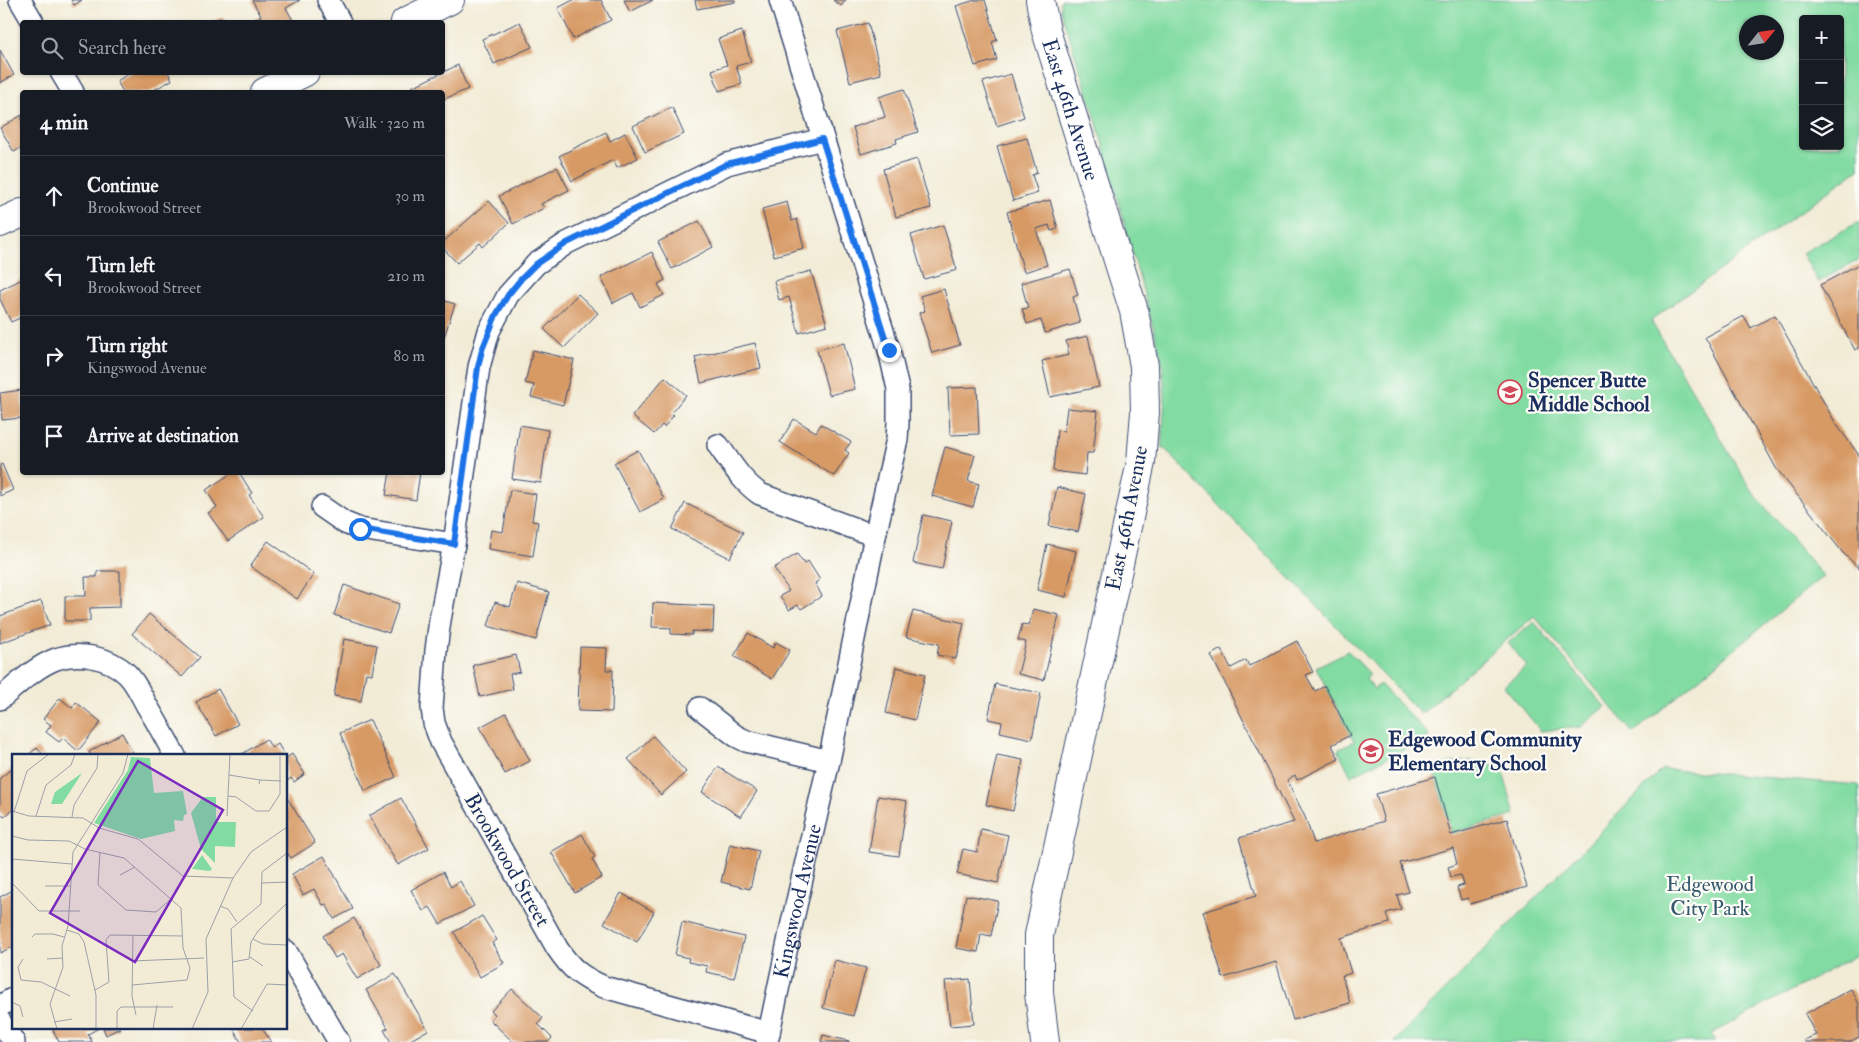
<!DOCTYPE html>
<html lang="en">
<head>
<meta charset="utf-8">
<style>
  :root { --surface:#171b24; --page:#242831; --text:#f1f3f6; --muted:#9ea1a6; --line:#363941 }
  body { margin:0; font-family:"IM FELL Double Pica",serif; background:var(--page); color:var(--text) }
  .controls { position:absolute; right:15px; top:15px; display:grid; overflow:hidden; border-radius:5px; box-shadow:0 1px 4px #0004 }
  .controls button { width:45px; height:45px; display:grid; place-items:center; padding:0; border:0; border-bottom:1px solid var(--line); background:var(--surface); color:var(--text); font:25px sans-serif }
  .compass { position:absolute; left:1739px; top:15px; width:45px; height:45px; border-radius:50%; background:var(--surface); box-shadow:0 1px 4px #0004; rotate:60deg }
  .stop { position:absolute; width:15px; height:15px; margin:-11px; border:4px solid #1a73e8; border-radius:50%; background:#fff }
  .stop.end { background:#1a73e8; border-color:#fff; box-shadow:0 1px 5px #0008 }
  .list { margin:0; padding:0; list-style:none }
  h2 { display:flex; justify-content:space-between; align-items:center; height:65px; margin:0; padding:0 20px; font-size:21px }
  h2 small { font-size:16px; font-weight:400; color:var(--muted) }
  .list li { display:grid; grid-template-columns:32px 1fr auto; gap:15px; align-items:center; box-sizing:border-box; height:80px; padding:0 20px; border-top:1px solid var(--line) }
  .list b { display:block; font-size:19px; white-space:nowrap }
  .list p { margin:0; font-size:16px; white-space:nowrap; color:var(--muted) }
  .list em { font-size:16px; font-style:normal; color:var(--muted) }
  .icon { flex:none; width:28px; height:28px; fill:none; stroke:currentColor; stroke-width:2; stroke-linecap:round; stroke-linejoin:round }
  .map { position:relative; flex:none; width:1859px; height:1042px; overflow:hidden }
  .search { position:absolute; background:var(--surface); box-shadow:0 1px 4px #0004; left:20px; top:20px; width:425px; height:55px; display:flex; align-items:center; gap:12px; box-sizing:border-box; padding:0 18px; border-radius:5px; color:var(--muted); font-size:19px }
  .panel { position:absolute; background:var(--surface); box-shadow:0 1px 4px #0004; left:20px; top:90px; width:425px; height:385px; border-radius:5px }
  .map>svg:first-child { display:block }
  .green { fill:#82dca2; stroke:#4e8680; fill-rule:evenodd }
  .building { fill:#d79a65 }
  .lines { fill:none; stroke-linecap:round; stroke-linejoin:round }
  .minor-casing { stroke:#3b4b70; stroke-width:24 }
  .tertiary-casing { stroke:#3b4b70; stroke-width:30 }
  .minor { stroke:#fff; stroke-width:21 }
  .tertiary { stroke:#fff; stroke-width:28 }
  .route { stroke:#1a73e8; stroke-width:6 }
  .labels { text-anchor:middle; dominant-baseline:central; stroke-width:4.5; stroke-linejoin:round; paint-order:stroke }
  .street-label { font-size:21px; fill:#1b2f5e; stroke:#fdfcf7 }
  .poi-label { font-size:21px; font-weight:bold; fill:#1b2f5e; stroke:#fdfcf7; text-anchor:start }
  .park-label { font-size:21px; fill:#355a6f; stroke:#fdfcf7 }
  .inset-road { fill:none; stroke:#9ca0a7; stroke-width:1 }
  .view { fill:#7b2cbf; fill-opacity:0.15; stroke:#7b2cbf; stroke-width:2.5 }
  .inset-edge { fill:none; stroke:#1b2f5e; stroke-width:2.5 }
</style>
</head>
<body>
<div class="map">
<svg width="1859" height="1042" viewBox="0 0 1859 1042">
  <rect width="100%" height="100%" fill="#fdfcf7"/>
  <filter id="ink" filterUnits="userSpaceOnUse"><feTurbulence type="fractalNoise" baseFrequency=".02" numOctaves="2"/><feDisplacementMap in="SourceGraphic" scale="10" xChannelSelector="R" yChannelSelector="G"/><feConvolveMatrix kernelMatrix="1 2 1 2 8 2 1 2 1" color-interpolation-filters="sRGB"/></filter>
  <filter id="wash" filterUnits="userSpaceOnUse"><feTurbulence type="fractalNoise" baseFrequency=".0096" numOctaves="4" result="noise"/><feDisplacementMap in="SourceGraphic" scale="20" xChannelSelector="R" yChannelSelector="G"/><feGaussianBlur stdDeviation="1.12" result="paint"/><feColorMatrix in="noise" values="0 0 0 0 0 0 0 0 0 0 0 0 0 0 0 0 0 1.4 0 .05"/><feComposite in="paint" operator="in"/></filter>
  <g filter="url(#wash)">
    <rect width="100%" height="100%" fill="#f2ecd7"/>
    <path class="green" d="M1061,0H1859V169L1673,304L1651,321L1751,490L1823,576L1633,733L1534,616L1421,714L1162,446L1165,395L1161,356L1094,113L1061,11ZM1803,19H1840V146H1803ZM1776,22V52H1746V22Z
      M1859,222V260L1818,282L1802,253Z
      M1534,622L1605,707L1581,727L1541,731L1504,686L1527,666L1508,643Z
      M1348,651L1370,674L1366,679L1374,689L1380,684L1427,733L1429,737L1351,776L1338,750L1354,741L1316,667Z
      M1466,761C1480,761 1492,764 1503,772L1515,815L1452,833L1433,768L1449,763Z
      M1662,769L1859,785V954L1711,1034L1715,1042H1394Z"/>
    <g id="blocks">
      <path class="building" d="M71,0H82L74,5Z
        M252,0H300L286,8L294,22H249L261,16Z
        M573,0H601L611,20L573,39L558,8Z
        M624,0H653L630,12Z
        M695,0H735V2L697,9Z
        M833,0H846L841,6Z
        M975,0H985L997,40L992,42L997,60L975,66L956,6Z
        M223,17L225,22H210Z
        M520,22L532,47L494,64L482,39Z
        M868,23L881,74L850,82L837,31Z
        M742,31L751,62L736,66L742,84L719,91L712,70L727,65L718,39Z
        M0,50L14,75L0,83Z
        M458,65L468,89L442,100V92H415L412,87Z
        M132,72H168L172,80L150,92H123L117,81Z
        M1011,74L1024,117L997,126L983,82Z
        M904,89L918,132L896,139L897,143L861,154L853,127L885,117L879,97Z
        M672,107L684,134L645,152L633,126Z
        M22,115V147L14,152L0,128Z
        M606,132L610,141L625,133L638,158L617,168L613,160L572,181L559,156Z
        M1027,138L1037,173L1032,175L1038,193L1013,201L997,146Z
        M917,159L931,208L896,217L883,169Z
        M557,167L569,190L541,204L544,208L513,224L499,196Z
        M1050,200L1058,229L1051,231L1049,225L1036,229L1047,265L1024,272L1007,212Z
        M489,201L509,223L483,247L480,243L457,263L442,247V243Z
        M787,202L792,221L797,219L804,248L774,256L762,209Z
        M699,221L713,247L672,269L658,242Z
        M943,225L957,270L924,279L911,235Z
        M652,252L665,280L658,284L664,295L640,307L633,293L613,303L601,277Z
        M1859,264V348L1855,350L1820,285Z
        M1070,269L1078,295L1073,297L1080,323L1045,333L1041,320L1027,324L1022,309L1028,308L1021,283Z
        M811,271L827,325L799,333L789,297L779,300L774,281Z
        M22,279V317L11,322L0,299V290Z
        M944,289L960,345L932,353L919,313L925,311L920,296Z
        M578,294L598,313L564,348L544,329Z
        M442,300L455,304L443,340H442Z
        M1775,315L1836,424L1859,455V568L1843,553L1776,468L1705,337L1744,316L1751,328Z
        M1088,336L1099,387L1050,397L1042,361L1069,355L1066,341Z
        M755,343L761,368L701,383L695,357Z
        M844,343L855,389L829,395L817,350Z
        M533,350L574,360L563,405L531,397L534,385L525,383Z
        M665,377L686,395L671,413L674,415L664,427L662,425L654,434L632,416Z
        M977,387L979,434L950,435L948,388Z
        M22,390V418L2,420L0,393Z
        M1067,408L1098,411L1093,453H1087L1085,475L1053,471L1057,430L1064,431Z
        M794,419L816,432L821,424L851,442L845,450L849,453L834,476L780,442Z
        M520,425L548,430L541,483L512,479Z
        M945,447L975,455L968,481L979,484L973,507L932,496Z
        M638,450L664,499L640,512L614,463Z
        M2,464L13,490L0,496V465Z
        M233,472H239L252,493L249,495L264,517L228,541L208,513L217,507L206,490Z
        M390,472H420L416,500L386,495Z
        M1057,487L1086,494L1078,532L1049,526Z
        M510,490L536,494L532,521L538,522L533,556L488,549L491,530L503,532Z
        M685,503L743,532L730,558L672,529Z
        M923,515L952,521L942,569L913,563Z
        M268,541L314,574L297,599L250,566Z
        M1047,544L1076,551L1066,597L1037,590Z
        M797,554L804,564L808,561L820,580L815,583L822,596L801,609L798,605L789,610L780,596L789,591L774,568Z
        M97,571H120V607L90,608V621H65V596H86L85,577H97Z
        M517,583L549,592L536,640L488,626L495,602L510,607Z
        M344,585L399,604L389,633L334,615Z
        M41,601L50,625L0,643V616Z
        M653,603L714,606L713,632L692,631V635L671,634V628L652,627Z
        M1033,609L1059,615L1044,680L1018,674L1026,642L1018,640L1022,624L1029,625Z
        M913,611L964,623L956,659L937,655L939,644L906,637Z
        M149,614L200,657L182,677L132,634Z
        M748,633L773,648L776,642L790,650L772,679L734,656Z
        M344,639L377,645L372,674L366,673L361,701L334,696Z
        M1297,641L1313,672L1306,675L1315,691L1325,686L1350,735L1332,745L1339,759L1297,780L1295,775L1287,780L1305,817L1314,843L1384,821L1376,794L1435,777L1451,835L1507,819L1527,887L1470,904L1468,898L1461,900L1457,887L1464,885L1461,875L1451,877L1448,867L1457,864L1453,848L1400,863L1409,892L1397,895L1401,909L1386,913L1389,923L1341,938L1351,973L1342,976L1350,1003L1293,1020L1276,962L1223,978L1203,912L1256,896L1239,838L1294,822L1211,655L1221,649L1231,668L1246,660L1249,666Z
        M580,647L607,648L606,670H613L612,712L578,711Z
        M516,655L520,672L510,674L513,689L480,697L473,665Z
        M896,667L925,674L915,720L886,713Z
        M995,684L1041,693L1032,739L1000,732L1002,722L988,719Z
        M218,689L238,724L216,736L196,702Z
        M60,698L72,708L76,702L101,722L78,751L63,738L59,742L46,732L51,725L43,719Z
        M506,713L530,761L505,774L480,727Z
        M370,720L396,777L365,791L340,733Z
        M122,733L135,756H91L89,752Z
        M653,736L686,772L661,795L628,759Z
        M266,739L272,748L278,744L285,756H239Z
        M37,748L44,756H27Z
        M292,754L305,774L294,782L291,778L286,782V758Z
        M997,755L1023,760L1013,811L986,805Z
        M14,767V809L4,817L0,812V778Z
        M718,767L757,791L741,817L702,792Z
        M286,796L315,843L291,858L286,851Z
        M878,796L907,801L899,856L869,852Z
        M401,798L429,848L398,865L369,816Z
        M981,829L1008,835L998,883L957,874L963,849L977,852Z
        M582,834L595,857L592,859L602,877L575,893L551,852Z
        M730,844L759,851L750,889L721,882Z
        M324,856L353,909L334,919L326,904L323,905L314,889L303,895L292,874Z
        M443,872L451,887L460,881L474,906L440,924L430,907L423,911L411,890Z
        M13,890L14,908L11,910L14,915V946L0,953V897Z
        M621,893L654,912L637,942L604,923Z
        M966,895L998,901L991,936L981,934L978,952L956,948Z
        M482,916L497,940L492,943L504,963L480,977L454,932Z
        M354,918L381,965L357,979L342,954L335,958L323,936Z
        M682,922L744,937L734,978L706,972L707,966L688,962L689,958L675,955Z
        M835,960L866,968L853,1016L823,1008Z
        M395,974L428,1030L407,1042H391L384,1030L388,1028L366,990Z
        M970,979L974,1024L950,1026L945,981Z
        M512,989L543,1018L538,1024L552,1038L548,1042H513L490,1020L495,1014L491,1011Z
        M1851,989L1859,1004V1037L1849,1042H1805L1804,1040L1816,1035L1805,1014Z
        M52,1028H99L88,1034L92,1042H59Z
        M103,1028H120L106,1035Z
        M233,1028H262L271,1042H241Z
        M823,1035L849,1041V1042H821Z"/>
    </g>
  </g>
  <g filter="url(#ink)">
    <use href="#blocks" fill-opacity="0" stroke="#3b4b70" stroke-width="1"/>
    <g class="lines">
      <g class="minor-casing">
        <g id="minor">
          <path d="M20,0L33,22"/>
          <path d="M328,0L340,22"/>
          <path d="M61,72L73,92"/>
          <path d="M718,445C731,463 742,482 760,494L875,536"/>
          <path d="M322,507L345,523L360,529L454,544"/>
          <path d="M0,699C17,685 35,667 56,659C79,651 109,657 127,674C136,683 141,695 147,706C157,722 166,739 175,756"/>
          <path d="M700,708L736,736L746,741L829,761"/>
          <path d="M286,951L339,1042"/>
          <path d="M0,1006L14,998"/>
          <path d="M0,1021L14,1042"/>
          <path d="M769,1033L604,987C581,977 571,969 557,948L441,742L434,723L432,708L436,650L440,620L454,544L479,367L489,331L508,295L536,264L567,243L727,164L822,139"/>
          <path id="s1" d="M767,1042L792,923L829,761L875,536L897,439L898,423V389L889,350L780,0"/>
        </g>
      </g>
      <g class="tertiary-casing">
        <g id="tertiary">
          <path id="s2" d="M1040,0L1046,31L1134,311L1144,366L1145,412L1141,462L1039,935V993L1045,1042"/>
          <path d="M405,22L450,0"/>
          <path d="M265,92L305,72"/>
          <path d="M0,223L22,213"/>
        </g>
      </g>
      <use href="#minor" class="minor"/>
      <use href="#tertiary" class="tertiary"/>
    </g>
  </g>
  <g class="lines" filter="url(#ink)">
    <path class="route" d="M360,529L454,544L478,367L482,350L496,315L508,295L521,279L536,264L567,243L727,164L822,139L889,350"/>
  </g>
  <defs>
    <g id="school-ring" transform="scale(1.25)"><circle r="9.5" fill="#fdfcf7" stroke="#d1495b" stroke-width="1.5"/><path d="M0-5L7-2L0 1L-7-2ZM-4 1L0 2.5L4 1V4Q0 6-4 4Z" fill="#d1495b"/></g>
  </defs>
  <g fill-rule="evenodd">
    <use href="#school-ring" x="1510" y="392"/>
    <use href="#school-ring" x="1371" y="751"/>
  </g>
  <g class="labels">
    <g class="street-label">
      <text stroke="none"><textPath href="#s2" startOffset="114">East 46th Avenue</textPath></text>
      <text transform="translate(1127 518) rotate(-79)">East 46th Avenue</text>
      <text transform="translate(507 860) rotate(60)">Brookwood Street</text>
      <text stroke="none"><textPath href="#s1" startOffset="144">Kingswood Avenue</textPath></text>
    </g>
    <g class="poi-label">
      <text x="1528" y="380">Spencer Butte<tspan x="1528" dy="24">Middle School</tspan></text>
      <text x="1388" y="739">Edgewood Community<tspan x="1388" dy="24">Elementary School</tspan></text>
    </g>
    <g class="park-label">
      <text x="1710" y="884">Edgewood<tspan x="1710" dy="24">City Park</tspan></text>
    </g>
  </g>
  <g transform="translate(12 754)">
    <rect width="275" height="275" fill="#f2ecd7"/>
    <path d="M119,3L138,4L142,39L171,37L175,60L172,61L171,67L162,66L163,77L129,85L82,69L116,16ZM70,19L50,50H39L43,38ZM191,43H204V68H224L223,93L203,92V109L189,95L179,59ZM190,101L200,115L198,117L180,115Z" fill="#82dca2"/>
    <path class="inset-road" d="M172,0H272M217,21L248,26M247,30L248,26L269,27M216,42L224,43L244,57H257L268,40V2M0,57L17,62L71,64L87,74L126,85L171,122L221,124M2,58L15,17L37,0M24,62L34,31L59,11L63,0M215,62L218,0M60,63L62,51L85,14L86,0M0,82L16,86L57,87L73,95L112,104L169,154L171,194L178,214L175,226L120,231M88,98L86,131L114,156L144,158L159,145M0,105L60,110M108,121L123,113M0,129L27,157H68M250,129L275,128M33,132H58M208,152L216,155L225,168M55,176L67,180L72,188L84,241V275M121,181L120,242L124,261M20,183L23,180H41L52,183M241,185L251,190L275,191M238,203L251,212M11,205L6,213L9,226L29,228L58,242M35,205L51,204M120,207L192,204M220,208L237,205L239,188L246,177L275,149M83,236L97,228L94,186L98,181L171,182M0,248L8,252L11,263M241,257L222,243L219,175L249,150L250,118L275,99M42,268L60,265M45,275L38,250L51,213L50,192L56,172L61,98L111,19L116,0M105,275V257L109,253H161M141,275L145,251M180,275L196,238L194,185L221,124L239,98L275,73M229,275L255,230L275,231"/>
    <path class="view" d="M126,7L211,56L123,208L38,159Z"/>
    <rect width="275" height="275" class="inset-edge"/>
  </g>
</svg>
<div class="controls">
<button>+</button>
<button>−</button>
<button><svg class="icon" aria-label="layers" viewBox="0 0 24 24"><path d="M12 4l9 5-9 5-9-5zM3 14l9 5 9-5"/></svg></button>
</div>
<svg class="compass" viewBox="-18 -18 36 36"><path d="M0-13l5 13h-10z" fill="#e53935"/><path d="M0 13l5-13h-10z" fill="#9ea1a6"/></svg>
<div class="stop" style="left:360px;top:529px"></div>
<div class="stop end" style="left:889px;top:350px"></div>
<div class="search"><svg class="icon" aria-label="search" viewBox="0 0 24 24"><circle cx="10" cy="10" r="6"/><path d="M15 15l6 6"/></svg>Search here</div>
<section class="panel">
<h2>4 min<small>Walk · 320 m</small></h2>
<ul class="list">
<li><svg class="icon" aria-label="ahead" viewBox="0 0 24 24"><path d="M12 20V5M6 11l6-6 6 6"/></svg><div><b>Continue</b><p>Brookwood Street</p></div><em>30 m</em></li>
<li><svg class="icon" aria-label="left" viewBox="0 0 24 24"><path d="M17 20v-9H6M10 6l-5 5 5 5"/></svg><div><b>Turn left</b><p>Brookwood Street</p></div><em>210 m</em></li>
<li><svg class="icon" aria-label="right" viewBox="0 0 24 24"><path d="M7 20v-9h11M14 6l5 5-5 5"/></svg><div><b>Turn right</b><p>Kingswood Avenue</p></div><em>80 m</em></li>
<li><svg class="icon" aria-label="arrive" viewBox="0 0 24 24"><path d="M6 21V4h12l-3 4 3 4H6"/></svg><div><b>Arrive at destination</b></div></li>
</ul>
</section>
</div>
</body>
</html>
